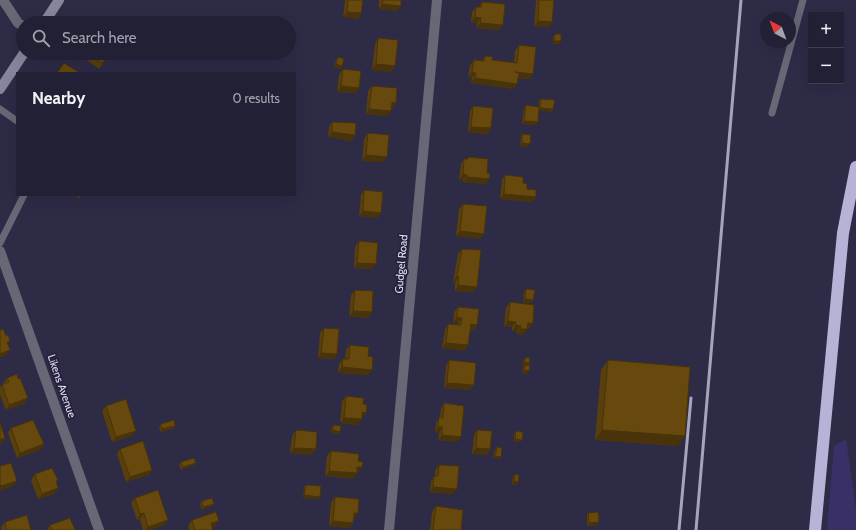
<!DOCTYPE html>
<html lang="en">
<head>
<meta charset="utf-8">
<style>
  :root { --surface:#222035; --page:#2e2d41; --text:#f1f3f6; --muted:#a2a3ad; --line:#3f3e50 }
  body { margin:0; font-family:Cabin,sans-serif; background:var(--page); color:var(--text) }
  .controls { position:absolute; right:12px; top:12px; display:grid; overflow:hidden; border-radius:0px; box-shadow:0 4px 16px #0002 }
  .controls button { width:36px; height:36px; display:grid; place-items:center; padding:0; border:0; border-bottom:1px solid var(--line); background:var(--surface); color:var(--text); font:20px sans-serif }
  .compass { position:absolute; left:760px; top:12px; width:36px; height:36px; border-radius:50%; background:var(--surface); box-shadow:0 4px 16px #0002; rotate:319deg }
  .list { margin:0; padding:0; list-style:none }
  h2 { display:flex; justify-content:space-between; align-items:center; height:52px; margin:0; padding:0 16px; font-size:17px }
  h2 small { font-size:13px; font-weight:400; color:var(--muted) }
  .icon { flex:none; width:22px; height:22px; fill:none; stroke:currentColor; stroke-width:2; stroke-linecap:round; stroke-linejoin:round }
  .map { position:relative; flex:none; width:856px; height:530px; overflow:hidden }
  .search { position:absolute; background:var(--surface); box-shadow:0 4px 16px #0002; left:16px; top:16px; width:280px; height:44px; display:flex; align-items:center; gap:10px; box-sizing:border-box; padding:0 14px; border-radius:22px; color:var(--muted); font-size:15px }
  .panel { position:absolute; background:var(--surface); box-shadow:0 4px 16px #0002; left:16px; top:72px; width:280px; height:124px; border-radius:0px }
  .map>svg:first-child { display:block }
  .green { fill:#393068 }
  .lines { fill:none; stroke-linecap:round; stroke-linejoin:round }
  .lane { stroke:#686775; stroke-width:7 }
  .street { stroke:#686775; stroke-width:10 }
  .secondary { stroke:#87869c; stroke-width:10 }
  .highway { stroke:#b6b3d6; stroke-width:12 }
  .rail { stroke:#a6a4ba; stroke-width:3 }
  .wall { fill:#593f0c }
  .shaded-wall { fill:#48330a }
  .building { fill:#67490e; stroke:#48330a }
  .labels { text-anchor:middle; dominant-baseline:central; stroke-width:3.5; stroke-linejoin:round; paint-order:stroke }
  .street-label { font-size:11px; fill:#e0dff1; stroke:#25213c }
</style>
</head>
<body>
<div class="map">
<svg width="856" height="530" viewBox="0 0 856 530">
  <rect width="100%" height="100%" fill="#2e2b47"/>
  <path class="green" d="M846,439L856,510V530H827L834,446Z"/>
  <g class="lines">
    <path class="lane" d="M0,109L17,121
      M772,113L803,0
      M0,243L24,195"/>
    <path class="street" d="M3,0L18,23L23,26
      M0,251L99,530
      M389,530L437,0"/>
    <path class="secondary" d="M44,23L59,0
      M0,89L24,53"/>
    <path class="highway" d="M815,530L843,233L856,167"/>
    <path class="rail" d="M679,530L691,398
      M696,530L741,0"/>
  </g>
  <path class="wall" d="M345,0H363L361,13L358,19L343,17Z
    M379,0H401V6L397,11L379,9Z
    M536,0H554L552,22L549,27L534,26L536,1Z
    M482,2L499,30L476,28L477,23L471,22L472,12L476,7H479Z
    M555,34L559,44H553V37Z
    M378,38L391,72L372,70L375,44Z
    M519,45L533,74L529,79L518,78L514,89L471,83L472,78L468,77L470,65L474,60L482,61L485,56L492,60L514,63L515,51Z
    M77,53H110L99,69Z
    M338,57L342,66L341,69L334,67L336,60Z
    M343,69L359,88L356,93L337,92L339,75Z
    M372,86L396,103L392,108H391L387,116L366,114L368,91Z
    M541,99L553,109L551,112L539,110L538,122L536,125L522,124L524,108L526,105L539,107V101Z
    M473,106L491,128L487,134L468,132L470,111Z
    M332,122L355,135L351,141L328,137L329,127Z
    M368,133L383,162L362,161L364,139Z
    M522,134L528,147L520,146L521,137Z
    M468,157L486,184L463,182V180H459L461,164L464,159H467Z
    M505,175L523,183L527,189L536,197L532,202L500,199L502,180Z
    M364,190L381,213L377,218L359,216L361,195Z
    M74,195H82L79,198Z
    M463,204L480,239L456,236L459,209Z
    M359,241L372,269L354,268L355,247Z
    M462,249L477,287L473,292L455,291V282H453L458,254Z
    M526,289L532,303L523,302L524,292Z
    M355,290L372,312L368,318L349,316L351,295Z
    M510,302L529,329H527L523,335L517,334V331H512V327L504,326L506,308Z
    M458,307L477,325L474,330H470L465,351L442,348L445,329L448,324L458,325V323H453L454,312Z
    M324,328L334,359L318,358L320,333Z
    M350,345L368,356V375L338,373L339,364L343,359H345L346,350Z
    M526,357L529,363L528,365L529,371L527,374L522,373L523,368L524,365H522L524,359Z
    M449,360L470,390L444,388L446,366Z
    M608,360L678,446L595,440L601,370Z
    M7,378L24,404L6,410L0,395V387L2,385L4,384L3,383Z
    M346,396L362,418L358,425L340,423L342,401Z
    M444,403L457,442L438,440L439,433L435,432L436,423L440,417L441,409Z
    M106,406L132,436L112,442L102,411Z
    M161,424L175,426L174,428L161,432L159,427Z
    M333,425L340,432L339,434L331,433L332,427Z
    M11,428L44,444L40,450L17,458L8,433Z
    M296,430L312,455L290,453L292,436Z
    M477,430L490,449L487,455L472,454L474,435Z
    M516,431L522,440L520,442H514V434Z
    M497,447L501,457L499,459L493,458L495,450Z
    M120,449L152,470L149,475L126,482L117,454Z
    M331,451L358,461V473H357L353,479L325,476L327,456Z
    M181,462L194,465L181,470L179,465Z
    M439,465L453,494L430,492L431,481L435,476V470Z
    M35,474L56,483L58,488L54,494L38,499L31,480Z
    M515,474L518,482L516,485L512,484L513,477Z
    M306,485L318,499L303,498L304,487Z
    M335,497L358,513L354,518H353V523L349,528L329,526L331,502Z
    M135,498L164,525L150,530H143L140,519L137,520L131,503Z
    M202,501L214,504L212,506L202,510L200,504Z
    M436,506L461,530H430L432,512Z
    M588,513L597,525L587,526V515Z
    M192,520L215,526L212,527L213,530H189L188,526Z
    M5,522L31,530H2L1,527Z
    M50,525L75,530H47Z"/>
  <path class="shaded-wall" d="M382,4L401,6L397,11L379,9Z
    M347,12L361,13L358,19L343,17Z
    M475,17L481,18L477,23L471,22Z
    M538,21L552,22L549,27L534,26Z
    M480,23L503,25L499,30L476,28Z
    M554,41H561L559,44H553Z
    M336,64L342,66L341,69L334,67Z
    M376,64L395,66L391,72L372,70Z
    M472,72L476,73L472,78L468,77Z
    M515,72L533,74L529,79L512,77Z
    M475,78L517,84L514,89L471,83Z
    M341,86L359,88L356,93L337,92Z
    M392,102L396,103L392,108H388Z
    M540,108L553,109L551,112L538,110Z
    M369,109L391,111L387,116L366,114Z
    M524,121L538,122L536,125L522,124Z
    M471,127L491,128L487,134L468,132Z
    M332,132L355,135L351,141L328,137Z
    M522,143L530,144L528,147L520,146Z
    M366,155L387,157L383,162L362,161Z
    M463,174L467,175L463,180H459Z
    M467,177L489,179L486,184L463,182Z
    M504,194L536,197L532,202L500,199Z
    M363,211L381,213L377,218L359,216Z
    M460,231L484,234L480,239L456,236Z
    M357,263L376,264L372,269L354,268Z
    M457,276L459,277L455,282H453Z
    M458,285L477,287L473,292L455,291Z
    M525,299L533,300L532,303L523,302Z
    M353,311L372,312L368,318L349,316Z
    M457,317L462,318L458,323H453Z
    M508,321L516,322L512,327L504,326Z
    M528,323H533L529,329L524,328Z
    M471,324L477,325L474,330L467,329Z
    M516,325L521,326L517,331H512Z
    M520,329H527L523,335L517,334Z
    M446,343L468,345L465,351L442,348Z
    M10,350L6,355L0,358V354Z
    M321,353L337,354L334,359L318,358Z
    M524,362L529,363L527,366L522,365Z
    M342,367L372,370L368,375L338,373Z
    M524,370L529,371L527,374L522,373Z
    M447,383L474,385L470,390L444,388Z
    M28,398L24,404L6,410L9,405Z
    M362,412L366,413L362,418H359Z
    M344,418L362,419L358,425L340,423Z
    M175,426L174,428L161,432L162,429Z
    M438,427H442L439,433L435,432Z
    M333,430L340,432L339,434L331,433Z
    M602,430L685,436L678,446L595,440Z
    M136,431L132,436L112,442L116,437Z
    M442,435L461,437L457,442L438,440Z
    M5,438L2,443L0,444V440Z
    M515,439L522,440L520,442H514Z
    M44,444L40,450L17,458L20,453Z
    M294,448L316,449L312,455L290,453Z
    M476,448L490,449L487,455L472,454Z
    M495,456L501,457L499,459L493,458Z
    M196,463L194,465L181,470L183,467Z
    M357,467H362L358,473L353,472Z
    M152,470L149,475L126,482L130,477Z
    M329,471L357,473L353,479L325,476Z
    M17,481L13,486L0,491V487L1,486Z
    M514,481L518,482L516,485L512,484Z
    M433,487L457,489L453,494L430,492Z
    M58,488L54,494L38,499L42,494Z
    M304,495L320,497L318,499L303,498Z
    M214,504L212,506L202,510L203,507Z
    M144,513L140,519L137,520L140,514Z
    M354,513H358L354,518H350Z
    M168,520L164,525L150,530H145L148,527Z
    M219,521L215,526L207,529L211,523Z
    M333,521L353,523L349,528L329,526Z
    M599,522L597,525L587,526L589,523Z"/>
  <path class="building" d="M348,0H363L361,13L347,12Z
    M383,0H401V6L382,4Z
    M539,0H554L552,22L538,21Z
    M482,2L505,4L503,25L480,23L481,18L475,17L476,7H481Z
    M555,34H561V41H554Z
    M378,38L398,40L395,66L376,64Z
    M519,45L536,47L533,74L515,72L519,73L517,84L475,78L476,73L472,72L474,60L484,61L485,56L493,57L492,60L517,63Z
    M88,53H110L102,63Z
    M338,57L344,59L342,66L336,64Z
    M64,63L80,73H57Z
    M343,69L361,71L359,88L341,86Z
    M372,86L397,88L396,103L392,102L391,111L369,109Z
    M541,99L555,100L553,109L540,108Z
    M526,105L539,107L538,122L524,121Z
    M473,106L493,108L491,128L471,127Z
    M332,122L356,123L355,135L332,132Z
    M368,133L389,135L387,157L366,155Z
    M522,134L531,135L530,144L522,143Z
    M468,157L488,159L487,173L490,174L489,179L467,177V175L463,174L464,159H468Z
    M505,175L523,177V183L527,184V189L536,190V197L504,194Z
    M364,190L383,192L381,213L363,211Z
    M463,204L487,206L484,234L460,231Z
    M359,241L378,243L376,264L357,263Z
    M462,249L481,250L477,287L458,285L459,277L457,276Z
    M526,289L535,290L533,300L525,299Z
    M355,290L373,291L372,312L353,311Z
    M510,302L534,305L533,323H528L527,329H520L521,326L516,325V322L508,321Z
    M458,307L479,309L477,325L471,324L468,345L446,343L448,324L461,325L462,318L457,317Z
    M324,328L339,329L337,354L321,353Z
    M3,329L6,336L8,335L10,341L7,342L10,350L0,354V330Z
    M350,345L369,347L368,356L373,357L372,370L342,367L343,359H349Z
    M526,357L530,358L529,363L524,362Z
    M449,360L476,363L474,385L447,383Z
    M608,360L690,367L685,436L602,430Z
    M525,365H530L529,371L524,370Z
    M17,374L18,379L20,378L28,398L9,405L2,385L9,382L7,378Z
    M346,396L364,398L363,404L367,405L366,413L362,412V419L344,418Z
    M126,399L136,431L116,437L106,406Z
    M444,403L464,406L461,437L442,435V427H438L439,417L443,418Z
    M33,420L44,444L20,453L11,428Z
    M174,420L175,426L162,429L161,424Z
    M0,422L5,438L0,440Z
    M333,425L341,426L340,432L333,430Z
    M296,430L317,432L316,449L294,448Z
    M477,430L492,431L490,449L476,448Z
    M516,431L523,432L522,440L515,439Z
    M143,441L152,470L130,477L120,449Z
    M497,447L502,448L501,457L495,456Z
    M331,451L359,454L358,461L363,462L362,467H357V473L329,471Z
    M194,458L196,463L183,467L181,462Z
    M11,463L17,481L1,486L0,484V466Z
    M439,465L459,466L457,489L433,487L434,476H438Z
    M52,468L58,480L56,481L58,488L42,494L35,474Z
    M515,474L519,475L518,482L514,481Z
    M306,485L321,486L320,497L304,495Z
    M158,490L168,520L148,527L144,513L140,514L135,498Z
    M335,497L359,499L358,513H354L353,523L333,521Z
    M212,498L214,504L203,507L202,501Z
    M436,506L463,510L461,530H433Z
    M216,512L219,521L211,523L213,530H195L192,520Z
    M598,512L599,522L589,523L588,513Z
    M27,515L31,530H7L5,522Z
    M70,518L75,530H52L50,525Z"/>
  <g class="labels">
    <g class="street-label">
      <text transform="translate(401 264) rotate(-85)">Gudgel Road</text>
      <text transform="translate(62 386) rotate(71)">Likens Avenue</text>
    </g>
  </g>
</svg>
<div class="controls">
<button>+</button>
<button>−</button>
</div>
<svg class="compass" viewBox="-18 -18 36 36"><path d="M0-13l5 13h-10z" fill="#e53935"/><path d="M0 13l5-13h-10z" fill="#a2a3ad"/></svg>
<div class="search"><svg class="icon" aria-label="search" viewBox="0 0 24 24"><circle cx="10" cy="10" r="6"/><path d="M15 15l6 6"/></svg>Search here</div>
<section class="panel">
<h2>Nearby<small>0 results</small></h2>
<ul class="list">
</ul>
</section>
</div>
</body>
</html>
